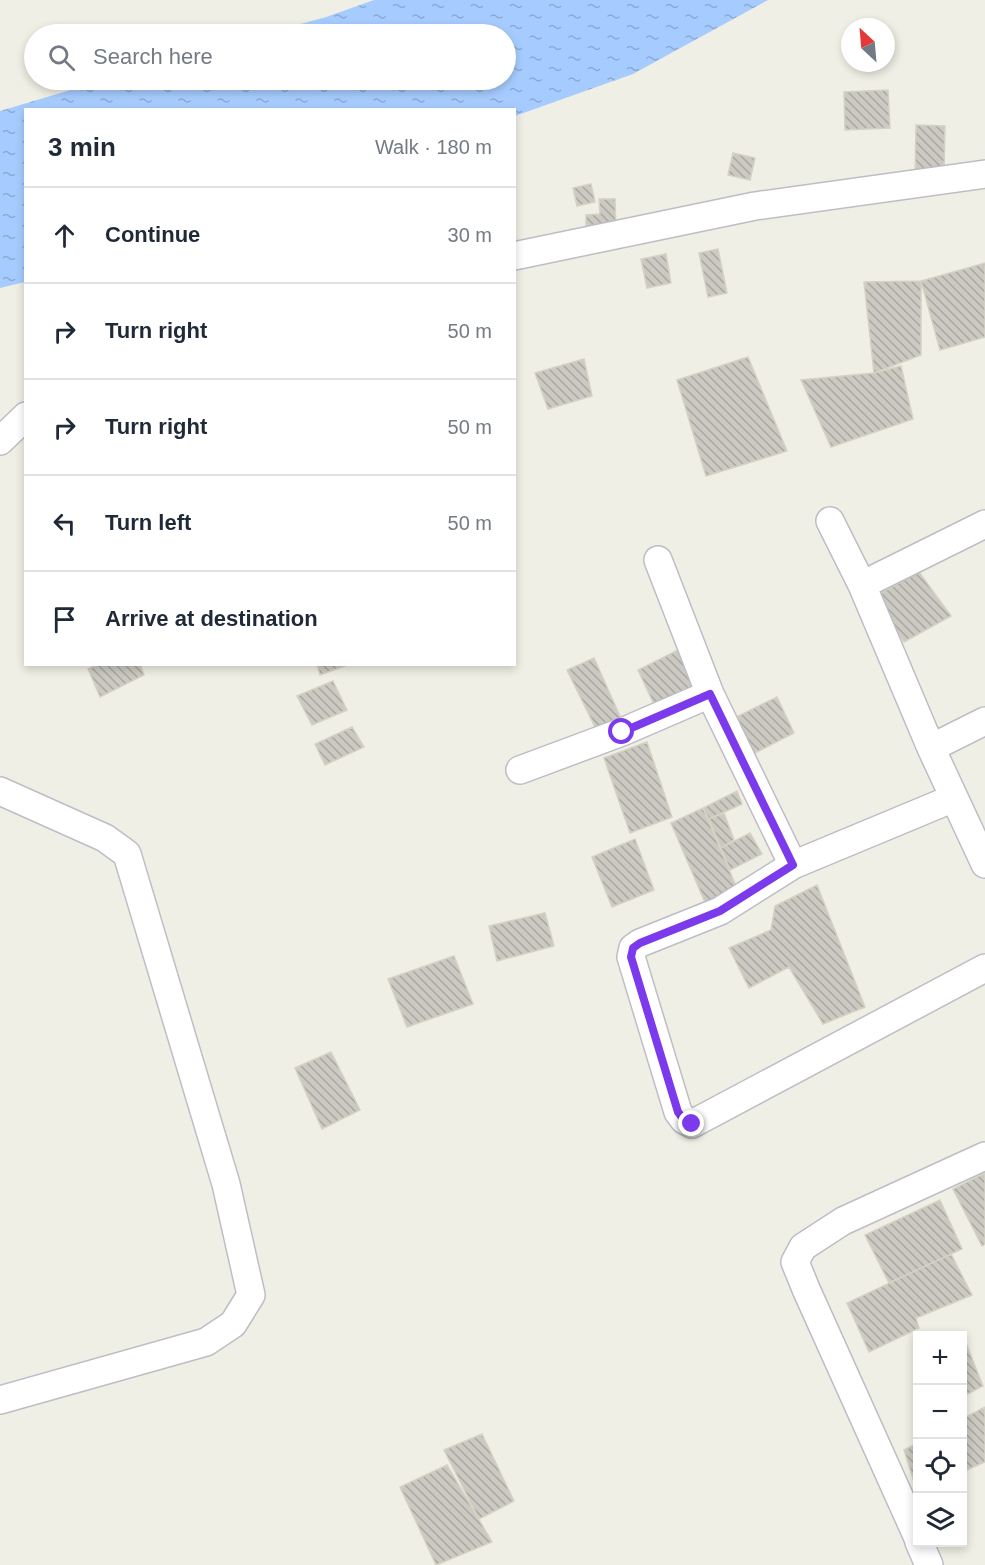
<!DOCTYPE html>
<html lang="en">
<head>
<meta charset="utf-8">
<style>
  :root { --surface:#fff; --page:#f2f2f3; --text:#1f2937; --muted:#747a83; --line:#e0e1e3 }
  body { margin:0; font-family:Helvetica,sans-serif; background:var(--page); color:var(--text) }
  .controls { position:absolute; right:18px; bottom:18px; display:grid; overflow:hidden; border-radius:0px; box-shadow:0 3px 9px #0003 }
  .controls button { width:54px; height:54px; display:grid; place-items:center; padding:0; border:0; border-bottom:2px solid var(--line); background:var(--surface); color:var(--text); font:30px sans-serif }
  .compass { position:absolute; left:841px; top:18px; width:54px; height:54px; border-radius:50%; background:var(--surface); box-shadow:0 3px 9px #0003; rotate:334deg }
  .stop { position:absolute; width:18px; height:18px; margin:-14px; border:4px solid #7c3aed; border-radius:50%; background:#fff }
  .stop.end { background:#7c3aed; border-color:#fff; box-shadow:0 2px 6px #0008 }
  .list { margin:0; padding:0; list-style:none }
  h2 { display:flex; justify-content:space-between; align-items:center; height:78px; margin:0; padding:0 24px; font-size:26px }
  h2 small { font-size:20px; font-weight:400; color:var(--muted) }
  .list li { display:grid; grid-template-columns:39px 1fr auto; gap:18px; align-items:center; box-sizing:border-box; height:96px; padding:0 24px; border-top:2px solid var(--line) }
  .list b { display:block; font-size:22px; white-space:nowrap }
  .list em { font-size:20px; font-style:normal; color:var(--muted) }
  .icon { flex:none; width:33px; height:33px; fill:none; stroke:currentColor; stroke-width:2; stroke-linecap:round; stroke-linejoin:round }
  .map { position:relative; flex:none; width:985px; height:1565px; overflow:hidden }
  .search { position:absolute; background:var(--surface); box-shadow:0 3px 9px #0003; left:24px; top:24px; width:492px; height:66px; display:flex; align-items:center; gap:15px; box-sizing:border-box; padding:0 21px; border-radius:33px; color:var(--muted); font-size:22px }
  .panel { position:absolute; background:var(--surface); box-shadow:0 3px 9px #0003; left:24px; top:108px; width:492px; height:558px; border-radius:0px }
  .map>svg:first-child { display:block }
  .water { fill:url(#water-ripples) }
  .building { fill:url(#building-back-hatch); stroke:#d5d2c3; stroke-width:1.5 }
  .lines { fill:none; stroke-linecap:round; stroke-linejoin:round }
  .minor-casing { stroke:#bdbec5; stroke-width:30 }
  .minor { stroke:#fff; stroke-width:27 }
  .route { stroke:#7c3aed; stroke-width:8 }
</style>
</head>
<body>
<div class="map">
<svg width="985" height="1565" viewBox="0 0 985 1565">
  <defs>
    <pattern id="water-ripples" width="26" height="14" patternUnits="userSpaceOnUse" patternTransform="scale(1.5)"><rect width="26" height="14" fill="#a6ccff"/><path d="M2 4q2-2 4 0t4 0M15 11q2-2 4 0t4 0" fill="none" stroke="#8aa9d2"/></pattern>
    <pattern id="building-back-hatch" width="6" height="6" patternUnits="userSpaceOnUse" patternTransform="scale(1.5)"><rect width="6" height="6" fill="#cbc9c2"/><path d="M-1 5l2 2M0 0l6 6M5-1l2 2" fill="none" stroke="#a8a7a1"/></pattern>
  </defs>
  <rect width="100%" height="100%" fill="#f0efe5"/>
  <path class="water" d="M374,0H768L633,74L515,116L514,110H26L25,282L0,288V111L104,80H506V34H264L326,17Z"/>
  <path class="building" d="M888,90L890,128L845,130L844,92Z
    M916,125L945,126L944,171L915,179Z
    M733,153L755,158L750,180L728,175Z
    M591,184L595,202L577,206L573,188Z
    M599,199H615L616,232L586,233V215L600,214Z
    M718,249L727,293L708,297L699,253Z
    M666,254L671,283L647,288L641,259Z
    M985,263V337L940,350L921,281Z
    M921,281V355L874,373L864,282Z
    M748,357L787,451L706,476L677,380Z
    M584,359L592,396L548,409L535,373Z
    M901,366L913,419L831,447L801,380L874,373Z
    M919,572L951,616L904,642L871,598Z
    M684,647L703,692L657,711L638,670Z
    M594,658L623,723L599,735L567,670Z
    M99,664H140L144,675L100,697L88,669Z
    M317,664H350L320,675Z
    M333,681L347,710L312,725L297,696Z
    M777,697L794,733L747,757L728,721Z
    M352,727L364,747L325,765L315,744Z
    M647,742L672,817L630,833L604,758Z
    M737,791L742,804L709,819L703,808Z
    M703,808L738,891L707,907L671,823Z
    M724,813L734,840L721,848L709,819Z
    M750,833L762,854L730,870L721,848Z
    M635,839L654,890L612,907L592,857Z
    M817,885L865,1007L823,1024L789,967L749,988L729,948L771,930L775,906Z
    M545,913L554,946L497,961L489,926Z
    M454,956L473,1004L407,1027L388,979Z
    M331,1052L360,1110L322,1129L295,1068Z
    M985,1173V1244L982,1246L953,1189Z
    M940,1200L962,1249L889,1283L865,1235Z
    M951,1254L972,1295L916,1318L919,1328L869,1352L847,1303Z
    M967,1346L983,1386L962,1397V1348Z
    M985,1407V1462L962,1472V1419Z
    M482,1434L514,1501L479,1519L444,1450Z
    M918,1443V1491H917L904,1450Z
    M447,1465L492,1542L436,1565L400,1487Z"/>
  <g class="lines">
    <g class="minor-casing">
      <path id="minor" d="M514,256L755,206L985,174
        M0,441L26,416
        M830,521L862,585L931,748L985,864
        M658,560L710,694L793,865L954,798
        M862,585L985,524
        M931,748L985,721
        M520,770L622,732L710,694
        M0,791L105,838L127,854L226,1184L251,1295L233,1324L206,1342L0,1400
        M793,865L720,911L640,943L633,948L631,957L678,1112L684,1120L692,1124L985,968
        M918,1538L806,1289L795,1262L803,1247L843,1221L985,1156
        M919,1542L929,1565"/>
    </g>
    <use href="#minor" class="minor"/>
  </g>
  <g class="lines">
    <path class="route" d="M622,732L710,694L793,865L720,911L640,943L633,948L631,957L678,1112L684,1120L692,1124"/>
  </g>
</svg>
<div class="controls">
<button>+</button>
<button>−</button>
<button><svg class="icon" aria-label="locate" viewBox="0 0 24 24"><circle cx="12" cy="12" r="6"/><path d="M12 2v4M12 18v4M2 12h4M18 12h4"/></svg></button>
<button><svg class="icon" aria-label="layers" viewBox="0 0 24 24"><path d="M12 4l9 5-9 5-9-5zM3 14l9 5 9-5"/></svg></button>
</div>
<svg class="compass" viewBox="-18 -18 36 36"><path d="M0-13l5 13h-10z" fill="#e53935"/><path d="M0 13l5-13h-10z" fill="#747a83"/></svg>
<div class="stop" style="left:622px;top:732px"></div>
<div class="stop end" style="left:692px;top:1124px"></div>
<div class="search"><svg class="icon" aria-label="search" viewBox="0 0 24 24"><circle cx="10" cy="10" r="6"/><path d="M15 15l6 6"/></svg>Search here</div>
<section class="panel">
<h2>3 min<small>Walk · 180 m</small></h2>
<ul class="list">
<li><svg class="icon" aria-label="ahead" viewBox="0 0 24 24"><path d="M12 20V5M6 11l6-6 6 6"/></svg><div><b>Continue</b></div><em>30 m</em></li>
<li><svg class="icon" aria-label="right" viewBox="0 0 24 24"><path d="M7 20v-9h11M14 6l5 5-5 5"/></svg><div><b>Turn right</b></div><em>50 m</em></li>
<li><svg class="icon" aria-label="right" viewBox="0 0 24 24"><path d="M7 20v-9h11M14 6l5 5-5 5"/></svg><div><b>Turn right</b></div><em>50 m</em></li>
<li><svg class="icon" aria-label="left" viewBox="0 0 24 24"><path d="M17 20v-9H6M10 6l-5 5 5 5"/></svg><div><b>Turn left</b></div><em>50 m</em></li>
<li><svg class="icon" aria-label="arrive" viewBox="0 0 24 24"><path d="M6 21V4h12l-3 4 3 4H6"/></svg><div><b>Arrive at destination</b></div></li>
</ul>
</section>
</div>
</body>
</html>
